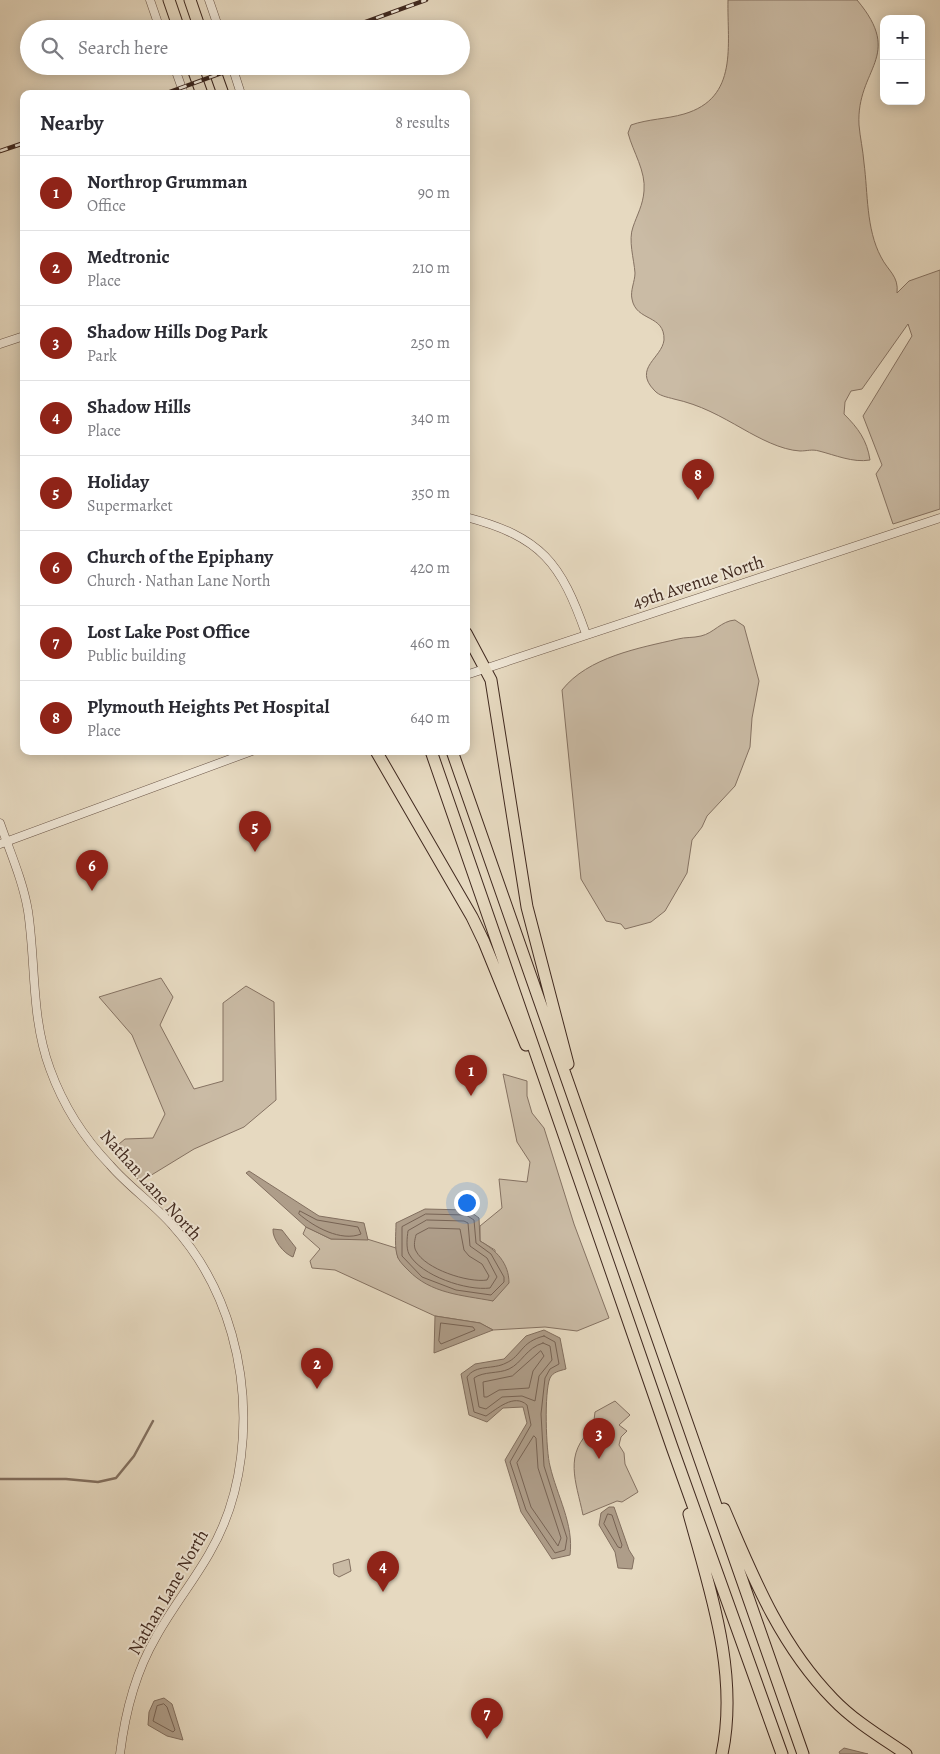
<!DOCTYPE html>
<html lang="en">
<head>
<meta charset="utf-8">
<style>
  :root { --surface:#fff; --page:#f7f7f7; --text:#2b2b33; --muted:#7c7c81; --line:#e1e1e2; --accent:#8f2418 }
  body { margin:0; font-family:Alegreya,serif; background:var(--page); color:var(--text) }
  .controls { position:absolute; right:15px; top:15px; display:grid; overflow:hidden; border-radius:10px; box-shadow:0 2px 12px #0003 }
  .controls button { width:45px; height:45px; display:grid; place-items:center; padding:0; border:0; border-bottom:1px solid var(--line); background:var(--surface); color:var(--text); font:25px sans-serif }
  .you { position:absolute; left:466px; top:1202px; width:18px; height:18px; margin:-12px; border:4px solid #fff; border-radius:50%; background:#1a73e8; box-shadow:0 0 0 8px #1a73e833 }
  .badge { display:grid; place-items:center; width:32px; height:32px; border-radius:50%; background:var(--accent); color:#fff; font-size:16px; font-weight:700 }
  .pin { position:absolute; translate:-50% -41px; filter:drop-shadow(0 1px 2px #0008) }
  .pin::after { content:''; position:absolute; top:26px; width:18px; height:15px; background:inherit; clip-path:polygon(0 0,100% 0,50% 100%) }
  .list { margin:0; padding:0; list-style:none }
  h2 { display:flex; justify-content:space-between; align-items:center; height:65px; margin:0; padding:0 20px; font-size:21px }
  h2 small { font-size:16px; font-weight:400; color:var(--muted) }
  .list li { display:grid; grid-template-columns:32px 1fr auto; gap:15px; align-items:center; box-sizing:border-box; height:75px; padding:0 20px; border-top:1px solid var(--line) }
  .list b { display:block; font-size:19px; white-space:nowrap }
  .list p { margin:0; font-size:16px; white-space:nowrap; color:var(--muted) }
  .list em { font-size:16px; font-style:normal; color:var(--muted) }
  .icon { flex:none; width:28px; height:28px; fill:none; stroke:currentColor; stroke-width:2; stroke-linecap:round; stroke-linejoin:round }
  .map { position:relative; flex:none; width:940px; height:1754px; overflow:hidden }
  .search { position:absolute; background:var(--surface); box-shadow:0 2px 12px #0003; left:20px; top:20px; width:450px; height:55px; display:flex; align-items:center; gap:12px; box-sizing:border-box; padding:0 18px; border-radius:28px; color:var(--muted); font-size:19px }
  .panel { position:absolute; background:var(--surface); box-shadow:0 2px 12px #0003; left:20px; top:90px; width:450px; height:665px; border-radius:10px }
  .map>svg:first-child { display:block }
  .green { fill:#cabba5; stroke:#857262 }
  .water { fill:#ae9d89; stroke:#826f5f }
  .lines { fill:none; stroke-linecap:round; stroke-linejoin:round }
  .shore { stroke:#776354; stroke-width:1 }
  .stream { stroke:#826f5f; stroke-width:2.5 }
  .tertiary-casing { stroke:#6a5547; stroke-width:9 }
  .motorway-casing { stroke:#40291f; stroke-width:13 }
  .tertiary { stroke:#efe6d6; stroke-width:8 }
  .motorway { stroke:#e6d9c0; stroke-width:11 }
  .rail-casing { stroke:#40291f; stroke-width:4.5 }
  .rail { stroke:#efe6d6; stroke-width:2.5; stroke-dasharray:8; stroke-linecap:butt }
  .labels { text-anchor:middle; dominant-baseline:central; stroke-width:4; stroke-linejoin:round; paint-order:stroke }
  .street-label { font-size:18px; fill:#40291f; stroke:#efe6d6 }
</style>
</head>
<body>
<div class="map">
<svg width="940" height="1754" viewBox="0 0 940 1754">
  <rect width="100%" height="100%" fill="#e6d9c0"/>
  <filter id="stains"><feTurbulence type="fractalNoise" baseFrequency=".004" numOctaves="4"/><feColorMatrix values="0 0 0 0 .2 0 0 0 0 .09 0 0 0 0 .02 0 0 0 .5 -.17"/></filter>
  <radialGradient id="worn" r=".72"><stop offset=".6" stop-color="#630" stop-opacity="0"/><stop offset="1" stop-color="#630" stop-opacity=".3"/></radialGradient>
  <path class="green" d="M728,0H857C905,57 856,68 859,125C860,137 863,150 864,163C868,193 866,229 881,257C888,271 899,276 897,293L909,281L940,270V509L893,524L876,474L882,465L863,416L912,336L908,324L862,389L851,391L845,402L844,414C858,428 867,440 870,460C853,463 835,455 819,451C812,449 807,451 800,451C781,450 759,438 743,429C720,416 701,405 674,399C667,397 659,396 654,390C633,368 662,358 664,340C665,314 636,322 632,299C630,291 635,281 635,273C634,259 628,240 633,227C637,215 643,205 644,191C646,171 633,152 628,133L631,125C648,119 667,119 684,114C739,98 727,45 728,0Z
    M735,620L744,626L759,681L752,718L750,747L735,786L707,816L702,827L692,840L687,873L665,911L651,922L625,929L621,924L606,921L581,879L562,690C588,657 639,648 678,639C685,637 693,638 701,636C714,633 721,621 735,620Z
    M161,978L173,997L160,1025L194,1089L223,1081V1003L246,986L274,1002L276,1100L244,1127L194,1149L140,1182L113,1149L125,1139L153,1138L165,1114L132,1035L99,997Z
    M503,1074L527,1081V1096L532,1113L544,1128L574,1224L609,1318L577,1331L545,1327L493,1330L480,1323L435,1316L335,1270L312,1268L310,1261L320,1249L303,1234L306,1227L331,1239H367L396,1248L398,1258L493,1301L495,1250L480,1241V1226L502,1208L499,1179L527,1182L530,1162L517,1142Z
    M615,1401L630,1415L619,1425L627,1431L621,1437L619,1445L624,1453L625,1464L638,1492L622,1502L617,1501L583,1515C576,1481 563,1454 593,1428L595,1412Z
    M349,1559L351,1571L339,1577L334,1574L333,1564Z"/>
  <path class="water" d="M249,1171L319,1216L364,1223L368,1240L331,1239L306,1227L246,1173Z
    M425,1209L468,1210L479,1218L480,1241C496,1250 509,1263 509,1283L493,1301C462,1295 431,1294 408,1270C404,1266 400,1262 398,1258C394,1248 396,1234 396,1223Z
    M273,1229L282,1230L296,1248L293,1257C284,1254 272,1239 273,1229Z
    M435,1316L480,1323L493,1330L434,1353Z
    M544,1330L560,1338L566,1369C559,1371 553,1372 550,1378C544,1392 546,1451 550,1466C557,1496 574,1524 570,1555L552,1559L521,1512L505,1460L527,1423L523,1407L503,1408L487,1422L469,1415L461,1374L475,1364L504,1359L526,1336Z
    M609,1507H614L629,1550L634,1558L632,1569L618,1568L615,1552L599,1525L601,1513Z
    M164,1698L172,1704L183,1740L167,1736L148,1725L149,1712L154,1701Z
    M844,1748L868,1754H840L839,1752Z"/>
  <g class="lines">
    <path class="shore" d="M300,1211L317,1220L358,1227L361,1234C341,1242 314,1227 299,1214Z
      M426,1214L466,1215L474,1220L476,1243L491,1254L504,1277V1282L491,1295L456,1290L422,1277L402,1256V1227Z
      M427,1220L464,1221L468,1223L470,1246L487,1258L497,1277L490,1288C467,1291 421,1276 409,1254C406,1248 407,1238 408,1231Z
      M429,1228L460,1229L464,1250L469,1256L482,1264L489,1276L487,1280C468,1283 425,1269 416,1251C413,1246 415,1239 416,1235Z
      M441,1323L473,1327L475,1330L441,1344L439,1341Z
      M544,1336L555,1342L559,1364L550,1369L545,1378L541,1414L544,1466L567,1538L565,1550L555,1553L526,1510L510,1462L531,1425L527,1405C514,1393 497,1409 486,1416L474,1412L467,1377C476,1364 493,1370 506,1363C522,1356 520,1342 544,1336Z
      M543,1343L550,1346L552,1360L539,1376L535,1401L522,1396L502,1397L486,1409L479,1407L474,1378C484,1371 498,1374 509,1369C522,1363 526,1348 543,1343Z
      M541,1351L544,1356L533,1371L529,1388L499,1390L487,1397H484L483,1382L512,1376Z
      M534,1436L536,1438L538,1468L561,1538L558,1546L531,1507L517,1463Z
      M608,1514L612,1515L622,1545L621,1548L618,1547L604,1524Z
      M164,1704L167,1707L175,1730L173,1732L153,1721L157,1706Z"/>
    <path class="stream" d="M0,1479H66L98,1482L116,1478L134,1456L153,1421"/>
    <g class="tertiary-casing">
      <path id="tertiary" d="M150,0L160,29
        M209,0L219,29
        M174,66L184,94
        M232,66L241,94
        M0,344L24,336
        M466,517C542,537 561,563 586,634
        M466,675L940,518
        M0,823C10,852 23,881 28,911C36,965 31,1018 50,1069C63,1105 84,1138 110,1165C129,1187 154,1204 173,1226C229,1288 251,1375 241,1457C237,1490 226,1525 209,1554C193,1582 172,1608 156,1637C135,1673 125,1713 120,1754
        M0,844L252,751"/>
    </g>
    <g class="motorway-casing">
      <path id="motorway" d="M169,0L179,29
        M190,0L200,29
        M192,66L202,94
        M213,66L223,94
        M466,633L491,680L527,907L568,1064
        M376,751L472,917L484,942L526,1045
        M431,751L672,1447L782,1754
        M452,751L803,1754
        M724,1509C753,1577 780,1645 833,1699C854,1721 881,1737 906,1754
        M689,1514C710,1591 739,1673 722,1754"/>
    </g>
    <use href="#tertiary" class="tertiary"/>
    <use href="#motorway" class="motorway"/>
    <g class="rail-casing">
      <path id="rail" d="M346,29L426,0
        M164,94L241,66
        M0,151L24,143"/>
    </g>
    <use href="#rail" class="rail"/>
  </g>
  <g class="labels">
    <g class="street-label">
      <text transform="translate(698 582) rotate(-18)">49th Avenue North</text>
      <text transform="translate(151 1185) rotate(48)">Nathan Lane North</text>
      <text transform="translate(168 1592) rotate(-60)">Nathan Lane North</text>
    </g>
  </g>
  <rect width="100%" height="100%" filter="url(#stains)"/>
  <rect width="100%" height="100%" fill="url(#worn)"/>
</svg>
<div class="controls">
<button>+</button>
<button>−</button>
</div>
<div class="you"></div>
<div class="pin badge" style="left:471px;top:1096px">1</div>
<div class="pin badge" style="left:317px;top:1389px">2</div>
<div class="pin badge" style="left:599px;top:1459px">3</div>
<div class="pin badge" style="left:383px;top:1592px">4</div>
<div class="pin badge" style="left:255px;top:852px">5</div>
<div class="pin badge" style="left:92px;top:891px">6</div>
<div class="pin badge" style="left:487px;top:1739px">7</div>
<div class="pin badge" style="left:698px;top:500px">8</div>
<div class="search"><svg class="icon" aria-label="search" viewBox="0 0 24 24"><circle cx="10" cy="10" r="6"/><path d="M15 15l6 6"/></svg>Search here</div>
<section class="panel">
<h2>Nearby<small>8 results</small></h2>
<ul class="list">
<li><span class="badge">1</span><div><b>Northrop Grumman</b><p>Office</p></div><em>90 m</em></li>
<li><span class="badge">2</span><div><b>Medtronic</b><p>Place</p></div><em>210 m</em></li>
<li><span class="badge">3</span><div><b>Shadow Hills Dog Park</b><p>Park</p></div><em>250 m</em></li>
<li><span class="badge">4</span><div><b>Shadow Hills</b><p>Place</p></div><em>340 m</em></li>
<li><span class="badge">5</span><div><b>Holiday</b><p>Supermarket</p></div><em>350 m</em></li>
<li><span class="badge">6</span><div><b>Church of the Epiphany</b><p>Church · Nathan Lane North</p></div><em>420 m</em></li>
<li><span class="badge">7</span><div><b>Lost Lake Post Office</b><p>Public building</p></div><em>460 m</em></li>
<li><span class="badge">8</span><div><b>Plymouth Heights Pet Hospital</b><p>Place</p></div><em>640 m</em></li>
</ul>
</section>
</div>
</body>
</html>
